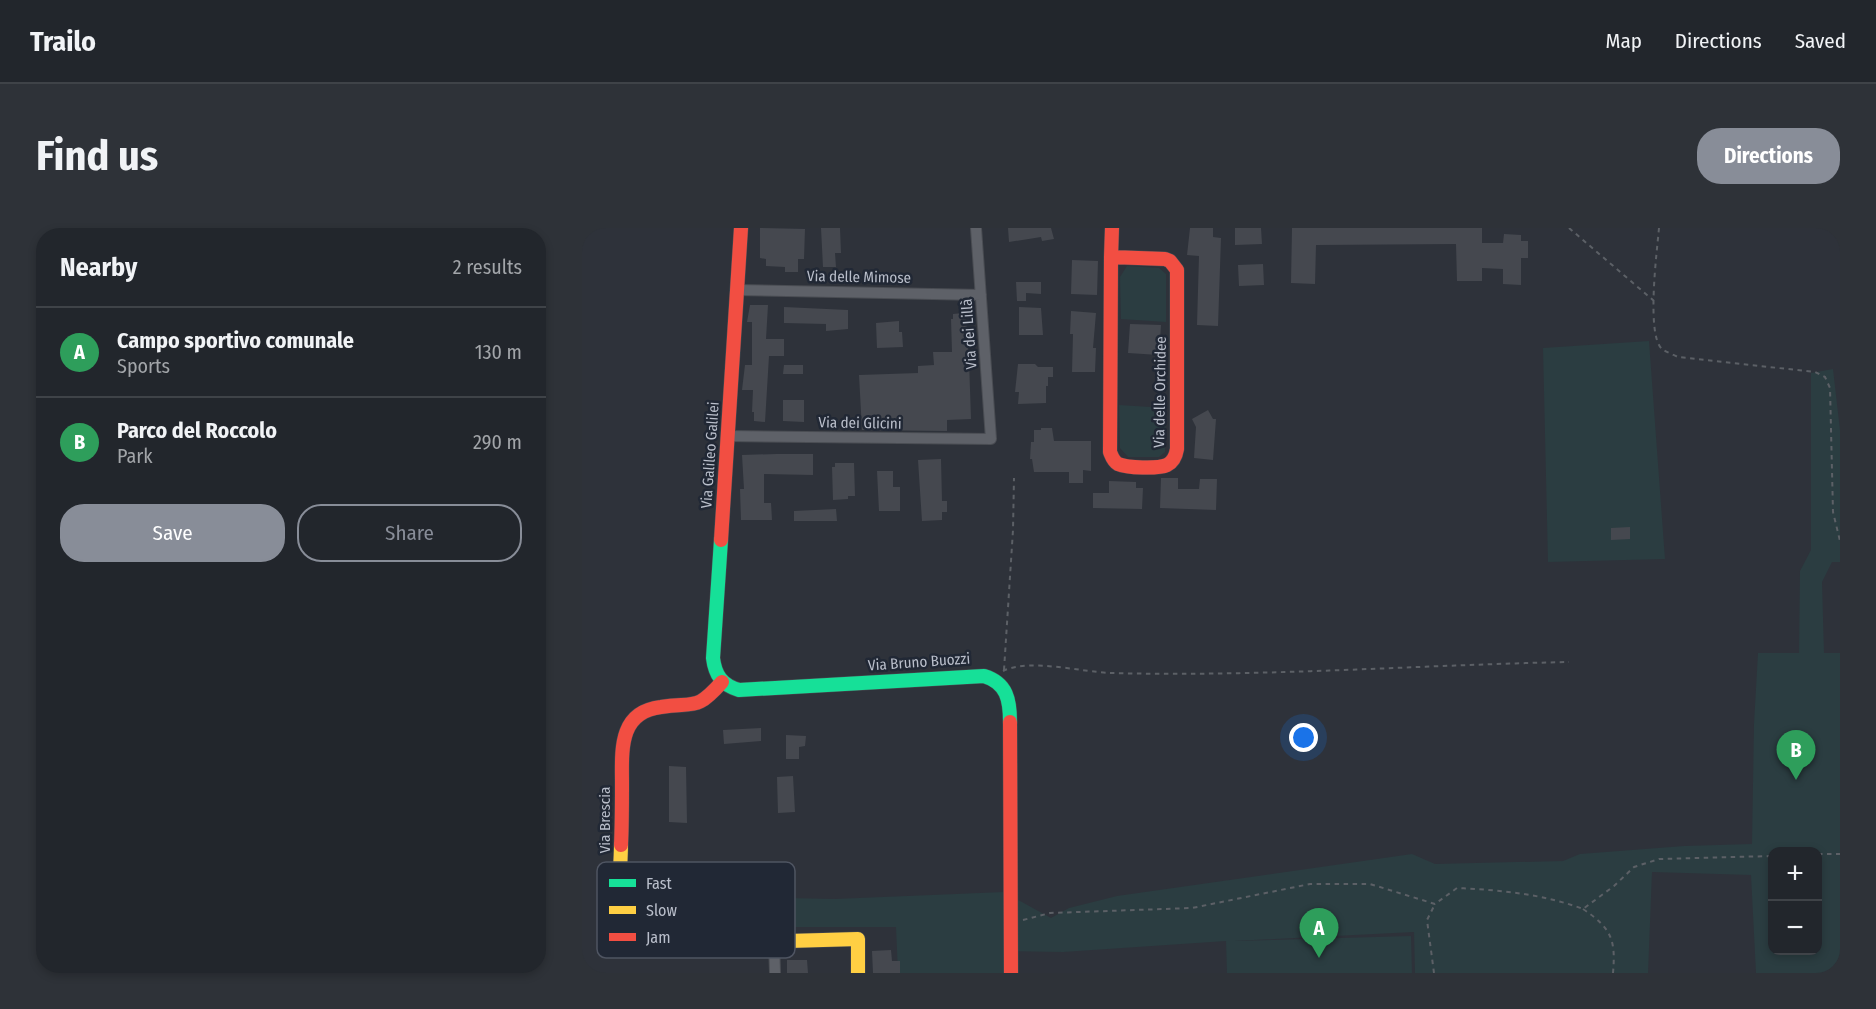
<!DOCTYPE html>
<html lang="en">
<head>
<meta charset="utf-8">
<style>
  :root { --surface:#22262c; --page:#2e3238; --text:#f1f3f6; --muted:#a2a5a9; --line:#3f4348; --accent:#888d98 }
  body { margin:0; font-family:"Fira Sans Condensed",sans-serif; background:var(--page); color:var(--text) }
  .controls { position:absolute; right:18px; bottom:18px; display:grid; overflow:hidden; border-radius:12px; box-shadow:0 3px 9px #0003 }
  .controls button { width:54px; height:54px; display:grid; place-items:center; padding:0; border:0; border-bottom:2px solid var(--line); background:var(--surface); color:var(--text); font:30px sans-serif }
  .you { position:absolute; left:722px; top:510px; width:21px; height:21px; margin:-15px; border:4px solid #fff; border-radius:50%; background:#1a73e8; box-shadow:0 0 0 9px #1a73e833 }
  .badge { display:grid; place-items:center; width:39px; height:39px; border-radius:50%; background:var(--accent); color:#fff; font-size:20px; font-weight:700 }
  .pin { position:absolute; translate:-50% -50px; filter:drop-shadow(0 2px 3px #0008) }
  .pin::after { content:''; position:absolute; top:32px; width:21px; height:18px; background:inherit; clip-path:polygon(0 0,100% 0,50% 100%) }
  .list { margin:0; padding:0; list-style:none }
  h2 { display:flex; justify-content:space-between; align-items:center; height:78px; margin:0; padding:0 24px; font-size:26px }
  h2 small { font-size:20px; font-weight:400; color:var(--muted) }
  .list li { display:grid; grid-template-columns:39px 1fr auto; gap:18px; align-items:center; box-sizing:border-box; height:90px; padding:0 24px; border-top:2px solid var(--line) }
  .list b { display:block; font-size:22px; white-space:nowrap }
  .list p { margin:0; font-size:20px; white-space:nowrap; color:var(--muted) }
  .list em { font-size:20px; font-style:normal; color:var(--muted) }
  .actions { display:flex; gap:12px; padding:18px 24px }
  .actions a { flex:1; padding:14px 0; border:2px solid var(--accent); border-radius:24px; text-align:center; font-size:21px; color:var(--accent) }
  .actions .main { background:var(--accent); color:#fff }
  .map { position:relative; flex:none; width:1258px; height:745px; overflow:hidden; border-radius:24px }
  header { display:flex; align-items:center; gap:36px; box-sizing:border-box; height:84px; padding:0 30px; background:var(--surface); border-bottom:2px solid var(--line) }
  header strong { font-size:28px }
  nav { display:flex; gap:33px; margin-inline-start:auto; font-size:21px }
  .intro { display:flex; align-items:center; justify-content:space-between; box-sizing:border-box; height:144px; padding:0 36px }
  h1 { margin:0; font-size:42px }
  .button { padding:15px 27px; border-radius:24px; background:var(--accent); color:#fff; font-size:21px; font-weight:700 }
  main { display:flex; gap:36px; padding:0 36px }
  aside { flex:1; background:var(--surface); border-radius:24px; box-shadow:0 3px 9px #0003 }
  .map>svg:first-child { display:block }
  .green { fill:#2b3d41; fill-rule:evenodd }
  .building { fill:#45484f }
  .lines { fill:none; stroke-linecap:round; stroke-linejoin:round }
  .street-casing { stroke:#4a4d53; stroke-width:12 }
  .fast-casing { stroke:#4a4d53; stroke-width:15 }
  .slow-casing { stroke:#4a4d53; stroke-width:15 }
  .jam-casing { stroke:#4a4d53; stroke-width:15 }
  .path { stroke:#5c6066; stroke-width:2; stroke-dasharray:4.5 4.5; stroke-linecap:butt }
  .street { stroke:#5e6168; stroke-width:10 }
  .fast { stroke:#16e098; stroke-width:14 }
  .slow { stroke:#ffcf43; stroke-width:14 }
  .jam { stroke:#f24e42; stroke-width:14 }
  .labels { text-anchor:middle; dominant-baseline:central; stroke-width:5; stroke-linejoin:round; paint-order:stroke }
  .street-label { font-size:15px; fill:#b9beca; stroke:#212835 }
  .key { fill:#212835; stroke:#4f5562; stroke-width:1.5 }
  .key-label { font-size:16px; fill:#b9beca }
</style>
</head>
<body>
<header>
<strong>Trailo</strong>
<nav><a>Map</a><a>Directions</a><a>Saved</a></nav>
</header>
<div class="intro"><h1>Find us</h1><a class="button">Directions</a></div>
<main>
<aside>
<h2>Nearby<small>2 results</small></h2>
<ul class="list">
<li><span class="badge" style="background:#2e9e5b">A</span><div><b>Campo sportivo comunale</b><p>Sports</p></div><em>130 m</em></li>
<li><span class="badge" style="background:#2e9e5b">B</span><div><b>Parco del Roccolo</b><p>Park</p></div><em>290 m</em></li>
</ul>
<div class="actions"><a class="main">Save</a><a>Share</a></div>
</aside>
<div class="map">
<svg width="1258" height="745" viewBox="0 0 1258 745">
  <rect width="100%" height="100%" fill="#2e323a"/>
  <path class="green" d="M545,38L577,40L584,46V94L539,91L538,49Z
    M1067,113L1083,331L966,334L961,120Z
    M1251,141L1258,202V334H1250L1240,354L1242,425H1258V745H1174L1169,647L1070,644L1066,745H833L832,704L652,713L829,708L830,745H645L644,713L481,724L423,723V745H316L314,699H202V670L253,671L422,664L469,690L487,680L535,668L830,626L853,636L981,633L998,626L1102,618L1170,616L1172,496L1176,425H1217L1218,343L1229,322V145ZM1190,624H1236V722H1190Z
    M537,177L584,180L583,224L577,229H546L538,220Z"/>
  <path class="building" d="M178,0L223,1L222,31H216V44H203V39L184,38V31L178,30Z
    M239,0H258L259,25H253L254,39H241Z
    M426,0H469L472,11L460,13L459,9L427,14Z
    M608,0H631V9L639,10L636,98L615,97L617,28L605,27Z
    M653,0H679L680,16L653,17Z
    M710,0H900V15H921L922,6L939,7V13H946V30H939V57L921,56V41L900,40V53H875L874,16L734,17L733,56L709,55Z
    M490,32L516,33L515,67L489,66Z
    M681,36L682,57L657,58L656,37Z
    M434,54H459V66L444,65V73H435Z
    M168,77H186L184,111H202V128H187L183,194L172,193V184H170L171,162H160L163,137H170V94H165Z
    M202,79L266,82V101L244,103V96L202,95Z
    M437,79L459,80L461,107H437Z
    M489,83L514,85L511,120H514L513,144H490L491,106H488Z
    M381,85L384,89L387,132L389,191L365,192V203L280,202L277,147L336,145V138L352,137L351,124H370L369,91H371V86Z
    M317,93V104H320L321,119L295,120L294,95Z
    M548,96L579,97L577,127L546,125Z
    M436,136H453L456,139H471V149H466V158H464V175L436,176L437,164H433Z
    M202,137H221V146H201Z
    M201,172H222V194L201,193Z
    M626,182L631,191H634L631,232L612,230L614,199L610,191Z
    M459,200H470L472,213H509V243L501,242V255H487V244H452L450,231H448L449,214H452V202H459Z
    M195,226H231V247L182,246V275H189L190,292H159L158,261H162L160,227Z
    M359,231L360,273H365V284H360V292L340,293L336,232Z
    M253,235H272L273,268H266V271L251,272L250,239H253Z
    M295,243H311V259H318V283H297Z
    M579,250H596V261H617L618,251H635L634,282L578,280Z
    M527,253L554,254V260H561L560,281L511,280V265H527Z
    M254,281L255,293H212V283Z
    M1048,299V311L1029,312V300Z
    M179,500V513L142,516L141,502Z
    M204,507L224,508L223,518L217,519V531H204Z
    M87,538L104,539L105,595L87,594Z
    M211,548L213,584L196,585L195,549Z
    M309,722L310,733H318V745H291L290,723Z
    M205,732H225L226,745H205Z"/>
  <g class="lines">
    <g class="street-casing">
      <path id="street" d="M155,62L399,67
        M146,208L409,211L394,0
        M192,713L193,745"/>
    </g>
    <g class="fast-casing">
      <path id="fast" d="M139,312L131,430C133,447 140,457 157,462L402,448C425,455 428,472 428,494"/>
    </g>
    <g class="slow-casing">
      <path id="slow" d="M39,617C39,639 32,695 49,710C54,714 61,716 67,717L276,711V745"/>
    </g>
    <g class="jam-casing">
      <path id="jam" d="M529,29L583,31L588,33L595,42V221C594,227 591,234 585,237C576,241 545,240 536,236C531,233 530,229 528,224L529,29L530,0
        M139,312L159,0
        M428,494L429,745
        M39,617C40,596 40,576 40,556C40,523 36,484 79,479C114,474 114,483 140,454"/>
    </g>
    <path class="path" d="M987,0L1072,73
      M1077,0C1075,23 1064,107 1080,121C1084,124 1092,127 1096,129L1233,144L1243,149L1248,160L1251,284L1258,313
      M422,442L431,302L432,250
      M421,443C447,430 499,444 529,445C682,449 834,437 987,434
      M1236,626H1258
      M1001,681C1029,700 1034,711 1031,745
      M441,692L468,685L610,680L728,656H788L853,676L875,660C918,662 961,666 1001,681L1032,658L1052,639L1077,631L1190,628
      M852,745L845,692L853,676"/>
    <use href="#street" class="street"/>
    <use href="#fast" class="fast"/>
    <use href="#slow" class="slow"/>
    <use href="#jam" class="jam"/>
  </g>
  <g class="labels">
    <g class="street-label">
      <text transform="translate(277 49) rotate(1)">Via delle Mimose</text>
      <text transform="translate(387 106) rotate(-94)">Via dei Lillà</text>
      <text transform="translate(578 164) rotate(-89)">Via delle Orchidee</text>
      <text transform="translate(278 195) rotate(1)">Via dei Glicini</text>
      <text transform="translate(128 227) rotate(-86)">Via Galileo Galilei</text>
      <text transform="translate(337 434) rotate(-4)">Via Bruno Buozzi</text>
      <text transform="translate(23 592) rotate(-90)">Via Brescia</text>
    </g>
  </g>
  <rect x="15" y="634" width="198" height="96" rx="9" class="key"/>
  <rect x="27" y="651" width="27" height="8" fill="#16e098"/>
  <rect x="27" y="678" width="27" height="8" fill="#ffcf43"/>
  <rect x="27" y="705" width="27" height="8" fill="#f24e42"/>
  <g class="key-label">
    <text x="64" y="661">Fast</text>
    <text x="64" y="688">Slow</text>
    <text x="64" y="715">Jam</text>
  </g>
</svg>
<div class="controls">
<button>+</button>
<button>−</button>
</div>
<div class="you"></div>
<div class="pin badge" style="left:737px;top:730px;background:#2e9e5b">A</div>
<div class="pin badge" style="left:1214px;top:552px;background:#2e9e5b">B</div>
</div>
</main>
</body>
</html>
